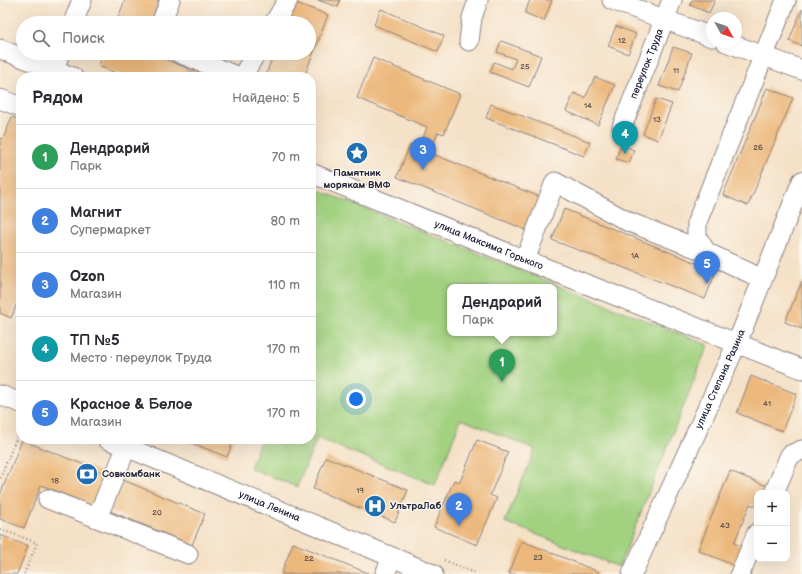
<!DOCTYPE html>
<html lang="ru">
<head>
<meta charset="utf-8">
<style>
  :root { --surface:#fff; --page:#f7f7f7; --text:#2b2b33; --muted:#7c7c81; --line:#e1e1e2; --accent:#1f6fb2 }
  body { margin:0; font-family:"Balsamiq Sans",sans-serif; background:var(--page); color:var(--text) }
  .controls { position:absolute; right:12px; bottom:12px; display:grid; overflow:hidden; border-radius:8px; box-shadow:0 4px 16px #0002 }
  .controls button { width:36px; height:36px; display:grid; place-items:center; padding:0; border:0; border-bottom:1px solid var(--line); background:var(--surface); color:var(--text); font:20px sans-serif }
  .compass { position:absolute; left:706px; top:12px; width:36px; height:36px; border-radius:50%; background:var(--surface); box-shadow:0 4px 16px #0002; rotate:130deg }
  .you { position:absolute; left:356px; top:399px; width:14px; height:14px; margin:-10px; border:3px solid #fff; border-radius:50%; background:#1a73e8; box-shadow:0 0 0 6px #1a73e833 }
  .badge { display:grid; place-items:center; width:26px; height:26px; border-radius:50%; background:var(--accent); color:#fff; font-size:13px; font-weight:700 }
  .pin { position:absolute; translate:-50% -33px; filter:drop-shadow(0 1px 2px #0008) }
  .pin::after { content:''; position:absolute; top:21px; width:14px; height:12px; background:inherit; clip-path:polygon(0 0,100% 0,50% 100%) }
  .popup { position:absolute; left:447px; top:284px; width:110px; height:52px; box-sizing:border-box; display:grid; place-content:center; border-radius:8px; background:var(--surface); filter:drop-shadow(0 1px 3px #0005); font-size:13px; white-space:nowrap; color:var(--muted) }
  .popup b { font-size:15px; color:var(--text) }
  .popup::after { content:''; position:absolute; left:50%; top:100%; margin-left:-8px; border:8px solid transparent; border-top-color:var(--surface) }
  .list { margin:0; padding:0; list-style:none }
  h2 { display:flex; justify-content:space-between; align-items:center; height:52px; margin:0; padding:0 16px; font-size:17px }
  h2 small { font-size:13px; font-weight:400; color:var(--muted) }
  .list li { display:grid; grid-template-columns:26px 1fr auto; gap:12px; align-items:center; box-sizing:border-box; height:64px; padding:0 16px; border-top:1px solid var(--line) }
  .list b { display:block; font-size:15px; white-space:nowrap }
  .list p { margin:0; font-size:13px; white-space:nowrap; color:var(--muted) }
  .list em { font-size:13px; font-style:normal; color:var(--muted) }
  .icon { flex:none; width:22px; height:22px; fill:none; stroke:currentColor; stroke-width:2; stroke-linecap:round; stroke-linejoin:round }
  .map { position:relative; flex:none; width:802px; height:574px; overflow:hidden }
  .search { position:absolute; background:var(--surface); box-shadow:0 4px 16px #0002; left:16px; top:16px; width:300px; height:44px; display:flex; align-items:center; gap:10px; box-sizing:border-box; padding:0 14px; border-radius:22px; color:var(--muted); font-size:15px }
  .panel { position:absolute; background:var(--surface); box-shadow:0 4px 16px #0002; left:16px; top:72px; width:300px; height:372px; border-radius:16px }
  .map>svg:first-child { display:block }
  .green { fill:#a2d180; stroke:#627a5e; fill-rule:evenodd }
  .building { fill:#ecb87c }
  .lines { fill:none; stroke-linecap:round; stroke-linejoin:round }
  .minor-tunnel { stroke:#cbbbab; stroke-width:19; stroke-dasharray:19 10; stroke-linecap:butt }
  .minor-casing { stroke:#8c8281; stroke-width:21 }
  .path { stroke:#8c8281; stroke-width:2.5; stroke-dasharray:1 3; stroke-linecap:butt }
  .minor { stroke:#fff; stroke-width:19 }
  .labels { text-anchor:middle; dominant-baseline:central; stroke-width:3; stroke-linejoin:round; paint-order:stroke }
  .number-label { font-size:8px; fill:#54484b }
  .street-label { font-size:10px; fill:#22223b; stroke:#fbf7ec }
  .poi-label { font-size:10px; font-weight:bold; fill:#22223b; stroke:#fbf7ec; text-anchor:start }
</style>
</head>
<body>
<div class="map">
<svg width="802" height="574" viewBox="0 0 802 574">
  <rect width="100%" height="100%" fill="#fbf7ec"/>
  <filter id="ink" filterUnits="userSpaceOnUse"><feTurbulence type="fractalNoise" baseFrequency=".025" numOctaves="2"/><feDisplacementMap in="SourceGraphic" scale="8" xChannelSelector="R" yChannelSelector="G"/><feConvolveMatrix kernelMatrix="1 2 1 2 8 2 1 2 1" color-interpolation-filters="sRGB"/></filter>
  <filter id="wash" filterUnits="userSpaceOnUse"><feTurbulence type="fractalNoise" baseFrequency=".012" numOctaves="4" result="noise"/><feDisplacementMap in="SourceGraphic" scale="16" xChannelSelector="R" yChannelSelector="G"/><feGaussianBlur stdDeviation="0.9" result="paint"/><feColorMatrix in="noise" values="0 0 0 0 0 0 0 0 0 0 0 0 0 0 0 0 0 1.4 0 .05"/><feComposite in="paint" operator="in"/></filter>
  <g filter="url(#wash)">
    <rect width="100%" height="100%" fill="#f5e1c7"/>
    <path class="green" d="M311,187L708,345L619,567L505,522L535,449L461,419L435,485L317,438L297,487L250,468L261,439H311ZM450,287H554V333H450Z"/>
    <g id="blocks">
      <path class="building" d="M125,0H159L150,23H116Z
        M288,0L328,15L304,77H265L274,53H309V23H279Z
        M318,0H340L338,7Z
        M530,0H552L544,21L525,13Z
        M692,0H715L709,13L690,5Z
        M381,9L444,36L438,52L374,25Z
        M802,9V46L789,41Z
        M616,26L636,34L628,54L608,46Z
        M501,41L541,56L529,87L490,72L494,62L512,69L516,59L497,52Z
        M673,47L692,53L678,92L659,86Z
        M104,53H149L209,77H127L98,66Z
        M373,58L460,94L444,134L438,132L430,153L550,201L536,234L397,177L410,145L419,149L427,127L357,98Z
        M595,77L615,85L598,125L566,111L574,93L585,98Z
        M767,88L793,98L748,206L723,195Z
        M656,99L672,104L658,140L643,134Z
        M491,104L590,142L584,156L486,118Z
        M12,117L21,120V294L11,318L0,313V138L3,139Z
        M621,145L634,150L629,163L616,159Z
        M564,209L716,271L705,299L552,240Z
        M802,281V329L785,322Z
        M751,376L797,394L782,431L737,413Z
        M182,439H234L227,457Z
        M22,440L107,474L93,506L41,485L24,528L0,519V495Z
        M477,440L508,452L490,495L497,498L477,545L434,527L454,480L460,482Z
        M326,457L408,490L395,522L313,489Z
        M730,471L767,486L764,493H757V507L750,504L734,543L743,547L735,566L698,550Z
        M123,480L205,514L192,545L110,511Z
        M0,535L28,546L17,574H0Z
        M522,541L599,572L598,574H509Z
        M293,543L368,573L367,574H281Z"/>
    </g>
  </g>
  <g filter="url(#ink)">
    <use href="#blocks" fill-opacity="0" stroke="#8c8281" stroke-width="1"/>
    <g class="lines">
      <path class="minor-tunnel" d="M196,77L202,62"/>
      <g class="minor-casing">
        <g id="minor">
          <path d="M612,0L712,37"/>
          <path d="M73,23L82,0"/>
          <path d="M161,23L170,0"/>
          <path d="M274,23L288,0"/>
          <path d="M469,41L472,18L478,0"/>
          <path d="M726,42L802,70"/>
          <path d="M0,49L73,77"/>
          <path d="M179,53L239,77"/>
          <path d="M51,77L60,53"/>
          <path d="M242,77L256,53"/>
          <path d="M0,99L21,107"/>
          <path id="s1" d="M622,127L672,0"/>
          <path id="s2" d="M311,173L525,260L802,369"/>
          <path d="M706,252L697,237V222L786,0"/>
          <path d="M525,260L555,182L629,222L706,252L762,279"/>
          <path d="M0,395L21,403"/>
          <path id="s3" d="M107,439L433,574"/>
          <path d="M130,439L97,518L188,554"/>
          <path d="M774,493L790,455L802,450"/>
          <path d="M48,499L97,518"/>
          <path d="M385,574L392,557"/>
          <path id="s4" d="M632,574L737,343L802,181"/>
          <path d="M740,574L757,533"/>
        </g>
      </g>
      <path class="path" d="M0,478L21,427
        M0,529L37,543L24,574
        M444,560L477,574"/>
      <use href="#minor" class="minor"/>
    </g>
  </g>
  <defs>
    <g id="sight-disc" transform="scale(1.15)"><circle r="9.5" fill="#1f6fb2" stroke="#fbf7ec"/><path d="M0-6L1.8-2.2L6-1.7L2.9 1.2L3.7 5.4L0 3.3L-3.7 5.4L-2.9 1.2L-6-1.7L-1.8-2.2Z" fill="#fff"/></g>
    <g id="bank-disc" transform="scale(1.15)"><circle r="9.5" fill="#1f6fb2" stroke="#fbf7ec"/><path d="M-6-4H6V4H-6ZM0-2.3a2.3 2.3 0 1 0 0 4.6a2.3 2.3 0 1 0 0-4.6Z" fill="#fff"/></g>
    <g id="hospital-disc" transform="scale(1.15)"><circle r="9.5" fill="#1f6fb2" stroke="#fbf7ec"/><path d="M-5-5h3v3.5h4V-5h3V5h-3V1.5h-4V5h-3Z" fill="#fff"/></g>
  </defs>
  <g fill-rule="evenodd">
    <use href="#sight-disc" x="357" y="153"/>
    <use href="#bank-disc" x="87" y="474"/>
    <use href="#hospital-disc" x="375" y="506"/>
  </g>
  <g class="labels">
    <g class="number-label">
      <text x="622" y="40">12</text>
      <text x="525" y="66">25</text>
      <text x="676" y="70">11</text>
      <text x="588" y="105">14</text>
      <text x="657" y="119">13</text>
      <text x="758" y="147">26</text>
      <text x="635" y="255">1А</text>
      <text x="767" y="403">41</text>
      <text x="55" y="480">18</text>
      <text x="360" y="490">19</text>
      <text x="157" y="512">20</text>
      <text x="725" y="525">43</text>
      <text x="538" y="557">23</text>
      <text x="309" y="558">22</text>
    </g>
    <g class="street-label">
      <text stroke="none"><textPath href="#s1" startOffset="68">переулок Труда</textPath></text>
      <text stroke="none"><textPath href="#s2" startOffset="192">улица Максима Горького</textPath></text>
      <text stroke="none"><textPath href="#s4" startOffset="214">улица Степана Разина</textPath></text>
      <text stroke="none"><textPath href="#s3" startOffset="176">улица Ленина</textPath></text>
    </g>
    <g class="poi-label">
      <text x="357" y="173" text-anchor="middle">Памятник<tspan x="357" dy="12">морякам ВМФ</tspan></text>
      <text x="102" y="474">Совкомбанк</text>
      <text x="390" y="506">УльтраЛаб</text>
    </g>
  </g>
</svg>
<div class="controls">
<button>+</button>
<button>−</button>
</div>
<svg class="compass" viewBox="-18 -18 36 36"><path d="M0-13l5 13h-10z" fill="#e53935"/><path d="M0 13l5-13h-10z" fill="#7c7c81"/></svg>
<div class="you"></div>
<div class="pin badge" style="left:502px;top:382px;background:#2e9e5b">1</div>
<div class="popup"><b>Дендрарий</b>Парк</div>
<div class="pin badge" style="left:459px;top:526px;background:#3f7fe0">2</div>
<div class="pin badge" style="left:423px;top:170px;background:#3f7fe0">3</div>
<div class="pin badge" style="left:625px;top:154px;background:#0f9aa8">4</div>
<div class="pin badge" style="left:707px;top:284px;background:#3f7fe0">5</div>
<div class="search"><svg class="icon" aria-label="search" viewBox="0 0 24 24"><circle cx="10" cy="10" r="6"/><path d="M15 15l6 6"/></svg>Поиск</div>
<section class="panel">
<h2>Рядом<small>Найдено: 5</small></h2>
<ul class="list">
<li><span class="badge" style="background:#2e9e5b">1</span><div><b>Дендрарий</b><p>Парк</p></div><em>70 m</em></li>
<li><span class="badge" style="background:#3f7fe0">2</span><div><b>Магнит</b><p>Супермаркет</p></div><em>80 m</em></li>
<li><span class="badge" style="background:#3f7fe0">3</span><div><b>Ozon</b><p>Магазин</p></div><em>110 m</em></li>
<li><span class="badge" style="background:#0f9aa8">4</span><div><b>ТП №5</b><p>Место · переулок Труда</p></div><em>170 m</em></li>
<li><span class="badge" style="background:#3f7fe0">5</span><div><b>Красное &amp; Белое</b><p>Магазин</p></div><em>170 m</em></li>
</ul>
</section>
</div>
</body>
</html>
